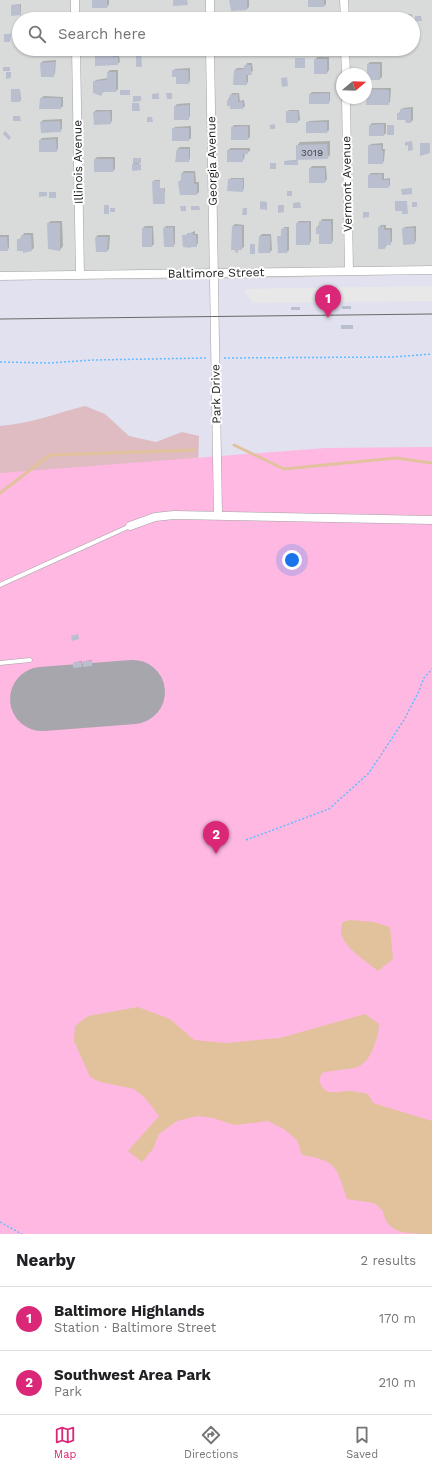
<!DOCTYPE html>
<html lang="en">
<head>
<meta charset="utf-8">
<style>
  :root { --surface:#fff; --page:#f6f6f6; --text:#202124; --muted:#757577; --line:#e0e0e0; --accent:#db2777 }
  body { margin:0; font-family:"Work Sans",sans-serif; background:var(--page); color:var(--text) }
  .compass { position:absolute; left:336px; top:68px; width:36px; height:36px; border-radius:50%; background:var(--surface); box-shadow:0 1px 3px #0004; rotate:71deg }
  .you { position:absolute; left:292px; top:560px; width:14px; height:14px; margin:-10px; border:3px solid #fff; border-radius:50%; background:#1a73e8; box-shadow:0 0 0 6px #1a73e833 }
  .badge { display:grid; place-items:center; width:26px; height:26px; border-radius:50%; background:var(--accent); color:#fff; font-size:13px; font-weight:700 }
  .pin { position:absolute; translate:-50% -33px; filter:drop-shadow(0 1px 2px #0008) }
  .pin::after { content:''; position:absolute; top:21px; width:14px; height:12px; background:inherit; clip-path:polygon(0 0,100% 0,50% 100%) }
  .list { margin:0; padding:0; list-style:none }
  h2 { display:flex; justify-content:space-between; align-items:center; height:52px; margin:0; padding:0 16px; font-size:17px }
  h2 small { font-size:13px; font-weight:400; color:var(--muted) }
  .list li { display:grid; grid-template-columns:26px 1fr auto; gap:12px; align-items:center; box-sizing:border-box; height:64px; padding:0 16px; border-top:1px solid var(--line) }
  .list b { display:block; font-size:15px; white-space:nowrap }
  .list p { margin:0; font-size:13px; white-space:nowrap; color:var(--muted) }
  .list em { font-size:13px; font-style:normal; color:var(--muted) }
  .icon { flex:none; width:22px; height:22px; fill:none; stroke:currentColor; stroke-width:2; stroke-linecap:round; stroke-linejoin:round }
  .map { position:relative; flex:none; width:432px; height:1234px; overflow:hidden }
  .search { position:absolute; background:var(--surface); box-shadow:0 1px 3px #0004; left:12px; right:12px; top:12px; height:44px; display:flex; align-items:center; gap:10px; box-sizing:border-box; padding:0 14px; border-radius:22px; color:var(--muted); font-size:15px }
  .sheet { height:180px; background:var(--surface) }
  nav { display:flex; justify-content:space-around; align-items:center; box-sizing:border-box; height:56px; border-top:1px solid var(--line); background:var(--surface); font-size:11px; color:var(--muted) }
  nav a { display:grid; justify-items:center; gap:2px }
  nav .on { color:var(--accent) }
  .map>svg:first-child { display:block }
  .residential { fill:#d9dada; fill-rule:evenodd }
  .wetland { fill:#debcc1 }
  .park { fill:#feb8e2 }
  .parking { fill:#e8e8e8 }
  .water { fill:#e1c29d }
  .shadow { fill:#0003 }
  .lines { fill:none; stroke-linecap:round; stroke-linejoin:round }
  .stream { stroke:#e1c29d; stroke-width:3 }
  .runway { stroke:#a6a6ac; stroke-width:64 }
  .building { fill:#babfcf }
  .service-casing { stroke:#a3a3a3; stroke-width:5 }
  .minor-casing { stroke:#a3a3a3; stroke-width:9 }
  .path { stroke:#61bdff; stroke-width:1.5; stroke-dasharray:2 2; stroke-linecap:butt }
  .service { stroke:#fff; stroke-width:4 }
  .minor { stroke:#fff; stroke-width:8 }
  .tram { stroke:#6a6a6a; stroke-width:1 }
  .labels { text-anchor:middle; dominant-baseline:central; stroke-width:4; stroke-linejoin:round; paint-order:stroke }
  .number-label { font-size:10px; fill:#444549 }
  .street-label { font-size:12px; fill:#1c1c1c; stroke:#fff }
</style>
</head>
<body>
<div class="map">
<svg width="432" height="1234" viewBox="0 0 432 1234">
  <rect width="100%" height="100%" fill="#e1e1ef"/>
  <path class="residential" d="M0,0H432V274L234,279L0,280ZM19,19H413V49H19ZM342,74H366V98H342Z"/>
  <path class="wetland" d="M85,406L105,414L129,436L156,442L182,432L199,436L198,467L0,562V426C29,424 57,413 85,406Z"/>
  <path class="park" d="M432,447V1234H0V473L326,448Z"/>
  <path class="parking" d="M432,286V301L252,303L244,289Z"/>
  <path class="water" d="M350,920L374,922L390,927L393,959L378,971C364,959 333,942 343,922Z
    M138,1007L170,1019L194,1040L225,1043L280,1038L365,1014L379,1024C378,1038 371,1065 354,1068C343,1070 333,1070 322,1073L319,1080C325,1099 336,1090 352,1091C357,1092 363,1093 368,1094L373,1103L432,1121V1234C408,1234 386,1234 383,1211L374,1203L347,1199C336,1167 338,1161 302,1155L297,1140L284,1129L268,1121L234,1125L213,1118L197,1116L177,1121L159,1134L153,1149L142,1162L128,1151L159,1116L145,1098L134,1089L100,1082L90,1077L74,1041L75,1026L88,1016Z"/>
  <path class="shadow" d="M93,0H109V4L107,7Z
    M230,0H249V7L247,9Z
    M309,0H326V4L324,6Z
    M21,4V14H20L12,5Z
    M370,14H380V19H368Z
    M249,15V19H233L235,16Z
    M172,17H184V19H171Z
    M98,49H114L115,55H119L120,62L117,64L96,51Z
    M317,57H329V70L327,73L315,60Z
    M56,60L55,73L53,76L41,63L43,61Z
    M370,62H382V77L380,79L368,64Z
    M247,63H252L253,71L248,74V82L246,84L235,70L237,68H245Z
    M190,68V81L188,83L173,71L175,69Z
    M110,70H118V89L116,91H104L101,95L94,82L96,80L108,78V72Z
    M370,88H391L390,102L388,104L368,90Z
    M20,89L21,100L20,101L12,90Z
    M312,92H330V101L328,103L310,94Z
    M232,93H239L240,101L244,100L245,106L243,108L228,100Z
    M44,96L63,97V106L61,108L41,98Z
    M190,103V116L188,119H175V106L177,104Z
    M413,107V120L411,122L398,114L403,108Z
    M96,110H112V121L110,123L94,112Z
    M289,110H299L300,120L297,122L287,112Z
    M62,119V129L60,131L41,122L43,120Z
    M329,120V130L327,132L307,123L309,121Z
    M372,123H386V133L384,135L370,125Z
    M234,125H250V137L248,139H232V127Z
    M191,126V138L189,140L173,129L175,127Z
    M58,137V149L56,151L40,140L42,138Z
    M330,141V155L327,158L298,159L297,164L285,161L297,160V146L300,142Z
    M383,143V149H385L384,161L382,163L369,146L371,144Z
    M180,147H190V159L188,161H176L177,149Z
    M231,148H250V151L245,153L244,159L242,161L228,150Z
    M97,157H115V169L113,171L95,159Z
    M135,158H141L139,164H141V170L133,165Z
    M312,166H326L327,179L325,182L310,168Z
    M184,171H195L196,182H199V192L197,194L180,186L182,173Z
    M371,173H384V179L390,178V185L388,187L369,175Z
    M231,178H244V189L242,191L229,180Z
    M154,180H160V188H165L164,203Z
    M322,219H333V241L331,243L317,228Z
    M51,221H62L63,246L60,250L48,223Z
    M299,221H311V241L309,244L297,223Z
    M235,224L244,225V247L237,251L233,226Z
    M381,225H386V228H392V242L387,244L385,248L379,227Z
    M145,226H153L154,244L152,246L143,228Z
    M166,226H175V244L173,246L164,228Z
    M416,226V241L414,243L403,229L405,227Z
    M284,227H289V250L287,252L278,237L282,235Z
    M195,231V234H198V243L196,246L183,236Z
    M24,233H33L34,248L32,250L18,240L22,237Z
    M262,234H271L272,250L270,252H260V236Z
    M0,235H9V248L7,250H0Z
    M98,235H110L109,249L107,251H96V237Z
    M92,660V665L84,663L81,666L75,662L82,661V664L85,661Z"/>
  <g class="lines">
    <path class="stream" d="M234,445L284,469L396,458L432,463
      M0,493L50,455L194,450"/>
    <path class="runway" d="M42,699L133,692"/>
  </g>
  <path class="building" d="M92,0H107V8H92Z
    M173,0H187L188,5L173,6Z
    M229,0H247V10L231,11Z
    M308,0H324V7H308Z
    M11,5H20L21,15L11,16Z
    M407,14H412V18H407Z
    M378,15V19H367V16Z
    M133,16H140V19H133Z
    M415,16H421L422,21H415Z
    M232,17H247V19H232Z
    M4,34H11L10,42H4Z
    M117,49H123V54H118Z
    M136,49H141L142,67H136Z
    M269,49H273L274,55H269Z
    M364,49H383V51L367,52Z
    M95,51H113V57H118V65L95,66Z
    M295,58H305V68H295Z
    M314,59H327V74H314Z
    M55,62L54,77H41L40,63Z
    M367,64H380V80H367Z
    M244,65H251V69L252,75H246L247,85H233L234,70L244,69Z
    M3,67H10V71H3Z
    M172,70H188L189,84H176V77H172Z
    M6,72H11V78L6,79Z
    M107,72H116V92H103L101,96L93,93V81L107,80Z
    M287,77L288,86L282,87L281,78Z
    M11,89H20V102H11Z
    M367,89L389,90V105H366Z
    M120,90H130V95H120Z
    M159,93V99H152V94Z
    M166,93H172V99H167Z
    M329,93V104H309V94Z
    M238,94V102H243V109H230V106H227V100H230L229,95Z
    M133,96H141V101L133,102Z
    M40,98H61V109H39Z
    M132,103H139L140,111H132Z
    M189,105V120H174V106Z
    M400,109H411V123H406L405,120H397V113H400Z
    M110,111L111,124L94,125L93,112Z
    M286,111H298V123H286Z
    M13,116H20L21,121H13Z
    M147,117H152L153,122H147Z
    M60,121L61,132L41,133L40,122Z
    M306,122H327V133H306Z
    M275,124V129H270V125Z
    M384,124V136H369V125Z
    M387,125H394V135H387Z
    M248,126V140H231V127Z
    M172,128H189V141H172Z
    M5,131L11,137L9,140L3,134Z
    M56,139L57,152H39V140Z
    M412,141L413,150L408,151V145L405,146V142Z
    M420,143H430V153L420,156Z
    M327,144L328,159L296,160V145Z
    M368,145H381L382,151H383V164H368Z
    M177,149H189V162H175Z
    M227,150H248V154H243V162H227Z
    M133,158H141V163H133Z
    M94,159H113V172H94Z
    M298,160V165H284V161Z
    M270,163H276V169H270Z
    M132,164H141V170L132,171Z
    M309,168H325V183H309Z
    M181,173H194V184H197V195H180L178,182L181,180Z
    M382,174V180H389V188H368V175Z
    M228,179H243V192L227,191Z
    M152,181H160V188H164L165,204H153Z
    M412,188V194L402,195L401,189Z
    M287,191H292V196H287Z
    M39,192H47V196L39,197Z
    M49,192H56V198H49Z
    M260,201L267,202V210L260,209Z
    M395,201H407L408,214H402V211H395Z
    M300,202L301,208H293V203Z
    M412,202H417V207H412Z
    M104,205H109V214H104Z
    M278,205H284V212L278,213Z
    M180,206H186V211H181Z
    M191,206H199L200,210H191Z
    M110,208H115V212H110Z
    M243,208H247V215H242Z
    M363,212H369V217L363,218Z
    M319,221H331L332,244H319V234H316V227H319Z
    M309,222L310,245H296V223Z
    M47,223H60V251L48,249Z
    M232,226H242V250H238V253L235,252V250H231Z
    M384,226V230H390L391,245H385V249H378V227Z
    M173,227L174,247H164L163,228Z
    M142,228H152V247H142Z
    M287,228V253H278L277,236H281V229Z
    M402,228H414L415,244L403,245Z
    M187,233H193V235H196L197,247H191V248L183,247L182,235H187Z
    M21,235H31L32,251L23,253V251H17V239H21Z
    M259,236H270V253H258Z
    M0,237H7L8,251H0Z
    M95,237H108L107,252H96Z
    M250,244H255V254H250Z
    M342,306H351V309H342Z
    M291,307H300V310H291Z
    M341,325H353V329H341Z
    M78,634L79,639L72,641L71,636Z
    M83,661H92V666L83,667Z
    M73,662H81L82,667L73,668Z"/>
  <g class="lines">
    <g class="service-casing">
      <path id="service" d="M0,585L130,526
        M0,663L30,660"/>
    </g>
    <g class="minor-casing">
      <path id="minor" d="M75,0V19
        M210,0V19
        M344,0L345,19
        M76,49L80,275
        M210,49L218,515
        M345,49L346,74
        M346,98L349,271
        M0,276L432,270
        M130,526L155,517L174,515L432,520"/>
    </g>
    <path class="path" d="M224,358L393,357L432,354
      M0,362L49,363L93,360L206,358
      M246,840L329,809L369,773L404,720L418,693L424,678L432,669
      M0,1222L22,1234"/>
    <use href="#service" class="service"/>
    <use href="#minor" class="minor"/>
    <path class="tram" d="M0,319L432,314"/>
  </g>
  <g class="labels">
    <g class="number-label">
      <text x="312" y="152">3019</text>
    </g>
    <g class="street-label">
      <text transform="translate(212 161) rotate(-91)">Georgia Avenue</text>
      <text transform="translate(78 162) rotate(-91)">Illinois Avenue</text>
      <text transform="translate(347 184) rotate(-91)">Vermont Avenue</text>
      <text transform="translate(216 273) rotate(-1)">Baltimore Street</text>
      <text transform="translate(216 394) rotate(-91)">Park Drive</text>
    </g>
  </g>
</svg>
<svg class="compass" viewBox="-18 -18 36 36"><path d="M0-13l5 13h-10z" fill="#e53935"/><path d="M0 13l5-13h-10z" fill="#757577"/></svg>
<div class="you"></div>
<div class="pin badge" style="left:328px;top:318px">1</div>
<div class="pin badge" style="left:216px;top:854px">2</div>
<div class="search"><svg class="icon" aria-label="search" viewBox="0 0 24 24"><circle cx="10" cy="10" r="6"/><path d="M15 15l6 6"/></svg>Search here</div>
</div>
<section class="sheet">
<h2>Nearby<small>2 results</small></h2>
<ul class="list">
<li><span class="badge">1</span><div><b>Baltimore Highlands</b><p>Station · Baltimore Street</p></div><em>170 m</em></li>
<li><span class="badge">2</span><div><b>Southwest Area Park</b><p>Park</p></div><em>210 m</em></li>
</ul>
</section>
<nav>
<a class="on"><svg class="icon" aria-label="map" viewBox="0 0 24 24"><path d="M3 6l6-2 6 2 6-2v14l-6 2-6-2-6 2zM9 4v14M15 6v14"/></svg>Map</a>
<a><svg class="icon" aria-label="directions" viewBox="0 0 24 24"><path d="M12 3l9 9-9 9-9-9zM9 14v-3h6M13 9l2 2-2 2"/></svg>Directions</a>
<a><svg class="icon" aria-label="saved" viewBox="0 0 24 24"><path d="M7 4h10v16l-5-4-5 4z"/></svg>Saved</a>
</nav>
</body>
</html>
